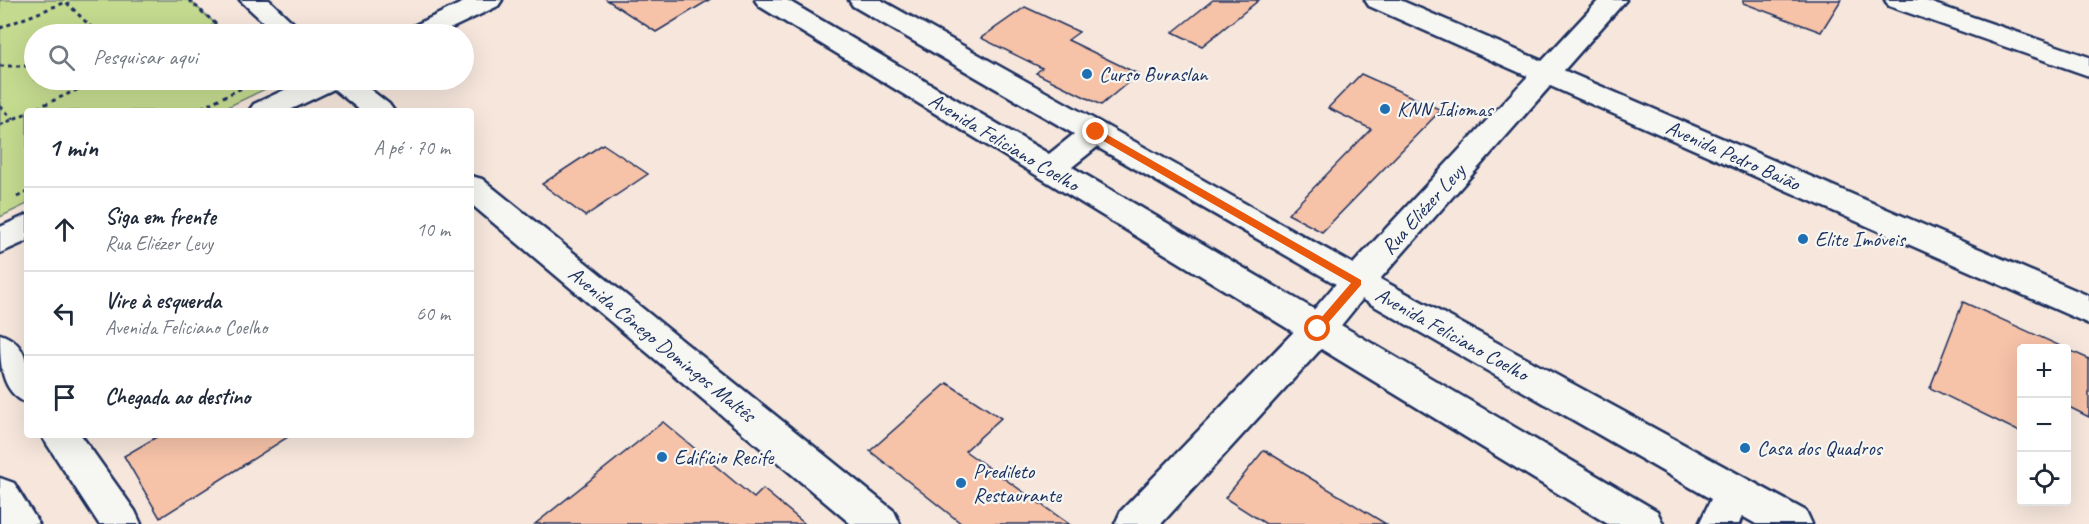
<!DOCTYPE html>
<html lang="pt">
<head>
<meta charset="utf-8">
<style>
  :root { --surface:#fff; --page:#f6f6f7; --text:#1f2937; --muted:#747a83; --line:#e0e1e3 }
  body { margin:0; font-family:Caveat,sans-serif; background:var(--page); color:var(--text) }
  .controls { position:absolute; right:18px; bottom:18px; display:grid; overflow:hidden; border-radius:6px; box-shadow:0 6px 24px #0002 }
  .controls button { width:54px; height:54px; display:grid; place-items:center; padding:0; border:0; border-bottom:2px solid var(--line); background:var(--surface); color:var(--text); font:30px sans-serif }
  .stop { position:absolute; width:18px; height:18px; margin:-14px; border:4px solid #ea580c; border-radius:50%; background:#fff }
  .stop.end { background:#ea580c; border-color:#fff; box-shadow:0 2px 6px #0008 }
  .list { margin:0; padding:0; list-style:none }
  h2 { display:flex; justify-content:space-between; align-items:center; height:78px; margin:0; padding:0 24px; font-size:26px }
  h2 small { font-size:20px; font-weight:400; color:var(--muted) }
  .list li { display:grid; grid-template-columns:39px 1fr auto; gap:18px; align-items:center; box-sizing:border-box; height:84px; padding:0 24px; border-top:2px solid var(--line) }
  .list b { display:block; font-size:22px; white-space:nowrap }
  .list p { margin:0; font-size:20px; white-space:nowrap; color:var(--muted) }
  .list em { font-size:20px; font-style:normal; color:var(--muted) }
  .icon { flex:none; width:33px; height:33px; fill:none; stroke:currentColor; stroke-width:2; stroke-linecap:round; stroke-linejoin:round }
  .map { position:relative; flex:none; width:2089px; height:524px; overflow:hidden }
  .search { position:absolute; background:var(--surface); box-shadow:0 6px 24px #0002; left:24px; top:24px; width:450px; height:66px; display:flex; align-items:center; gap:15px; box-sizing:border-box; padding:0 21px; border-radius:33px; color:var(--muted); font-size:22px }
  .panel { position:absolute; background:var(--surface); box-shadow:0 6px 24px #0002; left:24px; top:108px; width:450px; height:330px; border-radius:6px }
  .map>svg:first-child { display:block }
  .green { fill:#c4da8f; stroke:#708476; stroke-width:1.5 }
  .building { fill:#f6c2a8; stroke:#1b2f5e; stroke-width:1.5 }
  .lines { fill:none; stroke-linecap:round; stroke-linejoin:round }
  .minor-casing { stroke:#1b2f5e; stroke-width:5 }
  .tertiary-casing { stroke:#1b2f5e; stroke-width:5 }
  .path { stroke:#1b2f5e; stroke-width:3; stroke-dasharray:4 4; stroke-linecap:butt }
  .minor { fill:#f6f6f2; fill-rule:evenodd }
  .tertiary { fill:#f6f6f2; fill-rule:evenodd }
  .route { fill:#ea580c }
  .poi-dot { fill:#1f6fb2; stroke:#f6f6f2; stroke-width:2 }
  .labels { text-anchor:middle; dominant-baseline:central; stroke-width:4.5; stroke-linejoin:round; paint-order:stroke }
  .poi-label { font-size:21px; fill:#1b2f5e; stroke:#f6f6f2; text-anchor:start }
  .street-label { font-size:21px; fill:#1b2f5e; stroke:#f6f6f2 }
</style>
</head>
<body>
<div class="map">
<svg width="2089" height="524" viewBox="0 0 2089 524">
  <rect width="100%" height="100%" fill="#f6e6dc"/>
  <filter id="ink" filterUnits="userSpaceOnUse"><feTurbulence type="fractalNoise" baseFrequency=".0167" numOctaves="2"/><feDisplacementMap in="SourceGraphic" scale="12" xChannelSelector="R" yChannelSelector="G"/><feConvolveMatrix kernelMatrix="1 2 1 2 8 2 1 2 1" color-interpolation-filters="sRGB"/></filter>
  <g filter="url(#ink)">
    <path class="green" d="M0,0H189L227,34H34V80H277L280,82L219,111H27V204L0,217Z"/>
    <path class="building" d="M607,0H709L656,32Z
      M1213,0H1259L1202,46L1173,32Z
      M1743,0H1841L1821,32L1743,3Z
      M1025,7L1079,32L1068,40L1138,74L1101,105L1036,73L1042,68L981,38Z
      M1361,74L1441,110L1322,232L1288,214L1371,129L1328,108Z
      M603,144L648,174L585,216L542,184Z
      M1963,302L2089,359V417L2067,406V348H2022V433L1930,388Z
      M947,383L1001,418L965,451L1069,524H962L870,451Z
      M663,422L754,498L763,489L805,524H535Z
      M160,435H291L160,518L124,456Z
      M1264,450L1386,524H1266L1225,498Z"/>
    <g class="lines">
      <g class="minor-casing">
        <path id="minor" d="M240,0H269L305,34H276Z
          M468,0H502L498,6L439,34H405L409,28Z
          M1365,0H1400L2089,296V324L1369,6Z
          M1885,0H1923L2089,57V76L1889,6Z
          M306,80H358L389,104L394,111H361L334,89L288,111H249L254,104Z
          M471,176L482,179L894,511L900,524H851L471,204Z
          M27,215V241L0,253V227Z
          M1357,269L1369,273L1374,282L1369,291L1330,339L1161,524H1115L1121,511L1306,319L1345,273Z
          M0,334C33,345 27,374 27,403C0,392 0,362 0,334Z
          M41,435H81L135,511L141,524H99Z
          M0,478L14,483L39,524H0Z"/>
      </g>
      <g class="tertiary-casing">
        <path id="tertiary" d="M755,0H787L1049,154L1074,134L853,6L849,0H881L1353,264L1599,0H1626L1380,279L1806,511L1812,524H1756L1742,516L1739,524H1699L1711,499L1097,147L1072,167L1657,511L1663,524H1608L759,6Z"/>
      </g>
      <path class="path" d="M189,0L227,34
        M0,28L66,2L98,34
        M195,34L216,25
        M0,66H34
        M0,106L13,119
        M30,111L99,80
        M194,111L242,88
        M0,125L27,113
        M17,197L27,192"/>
      <use href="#minor" class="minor"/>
      <use href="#tertiary" class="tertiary"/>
    </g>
  </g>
  <path class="route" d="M1093,130H1099L1361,280V285L1321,331H1314V326L1351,283L1093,135Z"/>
  <g class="poi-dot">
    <circle cx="1087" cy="74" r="6"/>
    <circle cx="1385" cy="109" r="6"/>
    <circle cx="1803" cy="239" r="6"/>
    <circle cx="1745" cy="448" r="6"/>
    <circle cx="662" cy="457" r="6"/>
    <circle cx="961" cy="483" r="6"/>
  </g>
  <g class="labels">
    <g class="poi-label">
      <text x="1099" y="74">Curso Buraslan</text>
      <text x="1397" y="109">KNN Idiomas</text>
      <text x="1815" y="239">Elite Imóveis</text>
      <text x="1757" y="448">Casa dos Quadros</text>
      <text x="674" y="457">Edifício Recife</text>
      <text x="973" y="471">Predileto<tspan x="973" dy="24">Restaurante</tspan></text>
    </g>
    <g class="street-label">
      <text transform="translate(1004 142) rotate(31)">Avenida Feliciano Coelho</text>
      <text transform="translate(1733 155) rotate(24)">Avenida Pedro Baião</text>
      <text transform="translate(1423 209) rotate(-48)">Rua Eliézer Levy</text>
      <text transform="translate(1452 334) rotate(29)">Avenida Feliciano Coelho</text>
      <text transform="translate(662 344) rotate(39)">Avenida Cônego Domingos Maltês</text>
    </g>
  </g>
</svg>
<div class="controls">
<button>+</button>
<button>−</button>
<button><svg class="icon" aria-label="locate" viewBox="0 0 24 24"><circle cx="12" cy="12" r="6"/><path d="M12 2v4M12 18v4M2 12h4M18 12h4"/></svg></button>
</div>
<div class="stop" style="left:1318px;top:329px"></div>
<div class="stop end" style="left:1096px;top:132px"></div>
<div class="search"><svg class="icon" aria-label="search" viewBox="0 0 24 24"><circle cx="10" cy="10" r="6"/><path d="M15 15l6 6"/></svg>Pesquisar aqui</div>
<section class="panel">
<h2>1 min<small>A pé · 70 m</small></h2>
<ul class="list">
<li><svg class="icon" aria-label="ahead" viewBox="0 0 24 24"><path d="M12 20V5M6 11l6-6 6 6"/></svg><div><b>Siga em frente</b><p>Rua Eliézer Levy</p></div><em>10 m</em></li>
<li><svg class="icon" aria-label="left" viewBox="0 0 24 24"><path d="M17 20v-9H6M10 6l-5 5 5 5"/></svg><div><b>Vire à esquerda</b><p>Avenida Feliciano Coelho</p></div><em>60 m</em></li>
<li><svg class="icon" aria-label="arrive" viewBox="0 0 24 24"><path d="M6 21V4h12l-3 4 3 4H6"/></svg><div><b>Chegada ao destino</b></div></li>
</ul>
</section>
</div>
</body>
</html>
